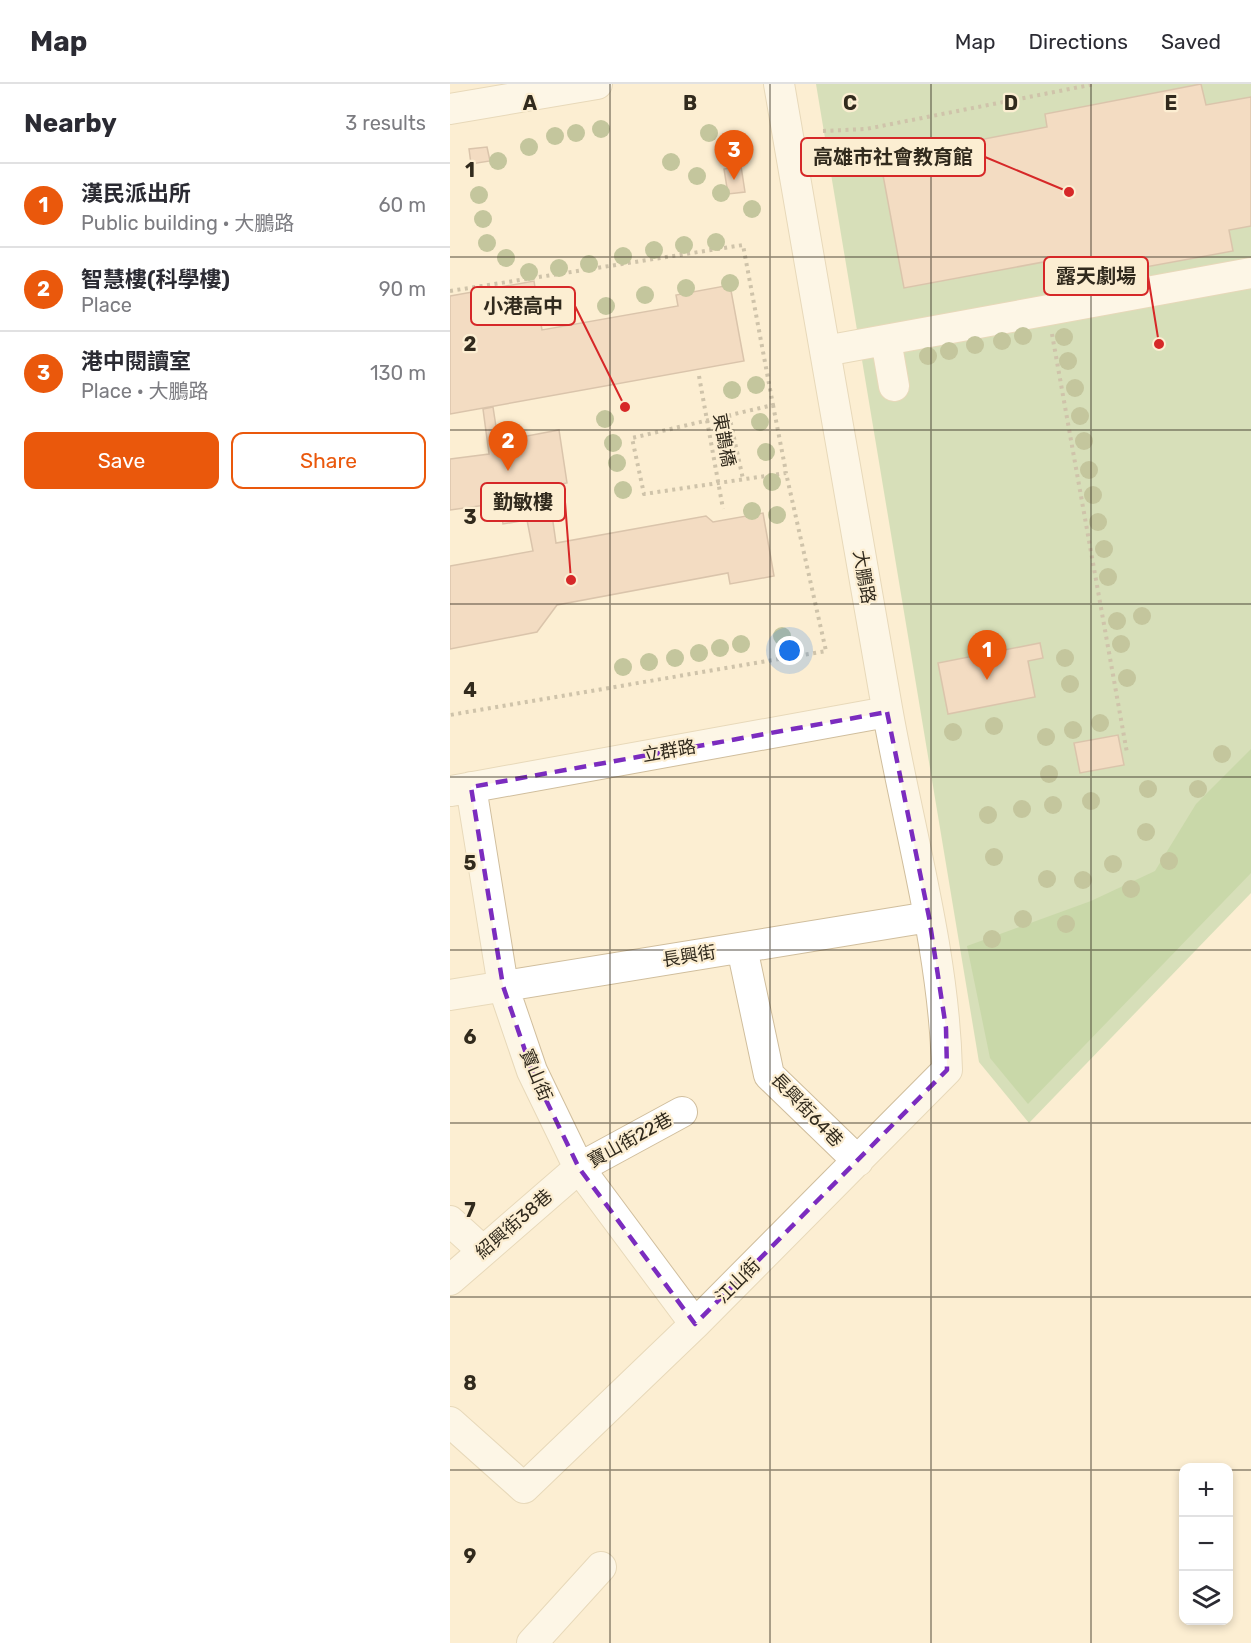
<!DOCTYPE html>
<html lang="en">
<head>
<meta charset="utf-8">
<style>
  :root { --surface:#fff; --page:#f2f2f3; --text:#2b2b33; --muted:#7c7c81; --line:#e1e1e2; --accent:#ea580c }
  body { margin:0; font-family:Rubik,"Noto Sans TC",sans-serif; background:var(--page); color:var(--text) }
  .controls { position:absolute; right:18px; bottom:18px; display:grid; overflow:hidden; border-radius:12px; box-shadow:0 3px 9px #0003 }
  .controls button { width:54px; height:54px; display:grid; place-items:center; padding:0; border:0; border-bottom:2px solid var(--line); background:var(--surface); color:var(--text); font:30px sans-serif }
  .you { position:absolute; left:340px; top:567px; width:21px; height:21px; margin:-15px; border:4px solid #fff; border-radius:50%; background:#1a73e8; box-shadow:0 0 0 9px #1a73e833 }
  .badge { display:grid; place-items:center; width:39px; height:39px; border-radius:50%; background:var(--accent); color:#fff; font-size:20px; font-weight:700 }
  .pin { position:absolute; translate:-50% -50px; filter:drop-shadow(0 2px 3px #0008) }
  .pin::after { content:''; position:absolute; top:32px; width:21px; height:18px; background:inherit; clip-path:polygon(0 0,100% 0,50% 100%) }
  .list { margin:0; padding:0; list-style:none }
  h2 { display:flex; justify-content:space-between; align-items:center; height:78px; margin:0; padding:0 24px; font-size:26px }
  h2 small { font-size:20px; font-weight:400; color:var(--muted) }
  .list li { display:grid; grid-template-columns:39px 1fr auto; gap:18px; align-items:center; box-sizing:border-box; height:84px; padding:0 24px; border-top:2px solid var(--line) }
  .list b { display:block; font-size:22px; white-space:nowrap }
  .list p { margin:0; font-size:20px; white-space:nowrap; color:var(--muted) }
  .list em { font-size:20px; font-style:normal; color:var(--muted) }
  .actions { display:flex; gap:12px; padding:18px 24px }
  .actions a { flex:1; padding:14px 0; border:2px solid var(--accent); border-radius:12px; text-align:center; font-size:21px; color:var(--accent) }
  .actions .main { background:var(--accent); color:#fff }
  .icon { flex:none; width:33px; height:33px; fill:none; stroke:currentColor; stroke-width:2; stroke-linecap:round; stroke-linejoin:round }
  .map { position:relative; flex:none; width:801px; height:1559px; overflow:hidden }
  header { display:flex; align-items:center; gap:36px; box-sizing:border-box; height:84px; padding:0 30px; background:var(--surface); border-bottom:2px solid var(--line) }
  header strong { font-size:28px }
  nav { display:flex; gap:33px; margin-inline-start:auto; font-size:21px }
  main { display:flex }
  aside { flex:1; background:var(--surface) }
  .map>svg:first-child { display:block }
  .green { fill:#aacc9b }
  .forest { fill:#8dbc78 }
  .building { fill:#e8c5b0; stroke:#b2917d; stroke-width:1.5 }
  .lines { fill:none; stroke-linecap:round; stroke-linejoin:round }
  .minor-casing { stroke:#d0be9d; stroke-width:32 }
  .path { stroke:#998e7a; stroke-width:4; stroke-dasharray:3 4.5; stroke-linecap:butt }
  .minor { stroke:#fff; stroke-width:30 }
  .path-bridge { stroke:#998e7a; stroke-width:4; stroke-dasharray:3 4.5; stroke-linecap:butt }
  .tree { fill:#82945e }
  .marked { fill:none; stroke:#7b2cbf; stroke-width:4.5; stroke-dasharray:12 8; stroke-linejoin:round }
  .grid { fill:none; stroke:#312a1d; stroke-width:1.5; stroke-opacity:0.55 }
  .labels { text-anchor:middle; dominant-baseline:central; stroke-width:4.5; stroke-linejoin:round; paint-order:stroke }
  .street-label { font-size:18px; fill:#312a1d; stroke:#fceed2 }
  .grid-label { font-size:20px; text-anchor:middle; font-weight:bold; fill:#312a1d; stroke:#fceed2; stroke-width:4.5; stroke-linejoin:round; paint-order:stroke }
  .leader { fill:none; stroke:#d62828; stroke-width:2 }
  .callout-dot { fill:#d62828; stroke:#fceed2; stroke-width:2 }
  .callout { fill:#fceed2; stroke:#d62828; stroke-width:2 }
  .callout-label { font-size:20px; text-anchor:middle; font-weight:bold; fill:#312a1d }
</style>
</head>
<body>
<header>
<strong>Map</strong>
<nav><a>Map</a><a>Directions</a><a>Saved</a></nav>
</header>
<main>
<aside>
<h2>Nearby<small>3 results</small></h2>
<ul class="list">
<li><span class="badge">1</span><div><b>漢民派出所</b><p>Public building · 大鵬路</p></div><em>60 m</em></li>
<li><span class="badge">2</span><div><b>智慧樓(科學樓)</b><p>Place</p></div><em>90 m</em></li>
<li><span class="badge">3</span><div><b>港中閱讀室</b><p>Place · 大鵬路</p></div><em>130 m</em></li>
</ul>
<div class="actions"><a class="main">Save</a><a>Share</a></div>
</aside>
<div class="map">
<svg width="801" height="1559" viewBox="0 0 801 1559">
  <rect width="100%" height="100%" fill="#fceed2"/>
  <path class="green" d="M366,0H801V809L579,1039L529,978Z"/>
  <path class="forest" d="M801,665V789L578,1020L540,974L517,862L641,817L705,787L746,720Z"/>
  <path class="building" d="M751,0L756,21L801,13V142L779,146L783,167L619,197L615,174L454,204L430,75L597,43L595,30Z
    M37,63L40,77L21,80L19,65Z
    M291,82L295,108L278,110L274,85Z
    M84,197L92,246L228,222L226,211L280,201L294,277L0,330V212Z
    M43,323L47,349L68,346L72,353L109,346L117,399L72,407L77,436L53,440L50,419L0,426V375L39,370L33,325Z
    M313,429L324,492L280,500L278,489L107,521L87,548L0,565V482L83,467L77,436L102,431L106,459L256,432L263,438Z
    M590,559L593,574L578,577L585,613L498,630L488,579Z
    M668,651L674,681L630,689L624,659Z"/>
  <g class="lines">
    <g class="minor-casing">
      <path id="minor" d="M0,25L147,0
        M436,256L444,302
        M375,267L801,189
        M21,703L53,902L82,987L129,1084L245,1240
        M1,707L437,628
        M292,864L319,991L408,1077
        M0,911L479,833
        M0,1137L33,1167
        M0,1196L129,1084L232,1028
        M0,1338L74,1404L245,1240L497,986C494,864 458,744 437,624C400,416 365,208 329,0
        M82,1559L151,1483"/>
    </g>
    <path class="path" d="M373,47L416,45L645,0
      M0,207L293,161L323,321L182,354L194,410L336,389L376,567L0,631
      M602,250L677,669
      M323,321L336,388
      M279,331L293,395"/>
    <use href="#minor" class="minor"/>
    <path class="path-bridge" d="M249,292L273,425"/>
  </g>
  <g class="tree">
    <circle cx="151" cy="45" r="9"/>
    <circle cx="126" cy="49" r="9"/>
    <circle cx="259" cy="49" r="9"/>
    <circle cx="105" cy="52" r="9"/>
    <circle cx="289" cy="62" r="9"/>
    <circle cx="79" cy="63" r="9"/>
    <circle cx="48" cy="77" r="9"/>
    <circle cx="221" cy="78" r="9"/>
    <circle cx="247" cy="92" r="9"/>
    <circle cx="271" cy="109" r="9"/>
    <circle cx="29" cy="111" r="9"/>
    <circle cx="302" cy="125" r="9"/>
    <circle cx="33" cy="135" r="9"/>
    <circle cx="266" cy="158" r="9"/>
    <circle cx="37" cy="159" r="9"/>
    <circle cx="234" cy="161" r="9"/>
    <circle cx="204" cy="166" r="9"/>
    <circle cx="173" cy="172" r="9"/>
    <circle cx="56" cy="174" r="9"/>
    <circle cx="139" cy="180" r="9"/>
    <circle cx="109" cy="184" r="9"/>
    <circle cx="79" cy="188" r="9"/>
    <circle cx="280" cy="199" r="9"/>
    <circle cx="236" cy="204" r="9"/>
    <circle cx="195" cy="211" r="9"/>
    <circle cx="156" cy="222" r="9"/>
    <circle cx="573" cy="252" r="9"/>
    <circle cx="614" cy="253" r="9"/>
    <circle cx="552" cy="257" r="9"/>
    <circle cx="525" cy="261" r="9"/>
    <circle cx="499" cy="267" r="9"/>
    <circle cx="478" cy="272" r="9"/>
    <circle cx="618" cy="277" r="9"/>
    <circle cx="306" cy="301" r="9"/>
    <circle cx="625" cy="304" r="9"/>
    <circle cx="282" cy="306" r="9"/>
    <circle cx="630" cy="332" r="9"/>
    <circle cx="155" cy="335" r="9"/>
    <circle cx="310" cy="338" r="9"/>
    <circle cx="634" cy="357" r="9"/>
    <circle cx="163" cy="359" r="9"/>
    <circle cx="316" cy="368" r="9"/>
    <circle cx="167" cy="379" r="9"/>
    <circle cx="639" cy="386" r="9"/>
    <circle cx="322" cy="398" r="9"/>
    <circle cx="173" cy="406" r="9"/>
    <circle cx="643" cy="411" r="9"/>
    <circle cx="302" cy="427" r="9"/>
    <circle cx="327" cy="431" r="9"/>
    <circle cx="648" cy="438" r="9"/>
    <circle cx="654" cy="465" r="9"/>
    <circle cx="658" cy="493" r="9"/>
    <circle cx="692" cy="532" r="9"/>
    <circle cx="667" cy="537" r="9"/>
    <circle cx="332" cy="552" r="9"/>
    <circle cx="291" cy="560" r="9"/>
    <circle cx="671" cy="560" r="9"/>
    <circle cx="270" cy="564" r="9"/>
    <circle cx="249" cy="569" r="9"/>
    <circle cx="225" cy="574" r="9"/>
    <circle cx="615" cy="574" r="9"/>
    <circle cx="199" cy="578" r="9"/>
    <circle cx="173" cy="583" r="9"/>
    <circle cx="677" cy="594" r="9"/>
    <circle cx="620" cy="600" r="9"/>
    <circle cx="650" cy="639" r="9"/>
    <circle cx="544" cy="642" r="9"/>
    <circle cx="623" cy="646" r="9"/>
    <circle cx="503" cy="648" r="9"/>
    <circle cx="596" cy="653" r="9"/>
    <circle cx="772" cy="670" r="9"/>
    <circle cx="599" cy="690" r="9"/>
    <circle cx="698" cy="705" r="9"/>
    <circle cx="748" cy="705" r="9"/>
    <circle cx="641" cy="717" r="9"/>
    <circle cx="603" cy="721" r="9"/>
    <circle cx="572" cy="725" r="9"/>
    <circle cx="538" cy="731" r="9"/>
    <circle cx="696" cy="748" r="9"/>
    <circle cx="544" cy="773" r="9"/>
    <circle cx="719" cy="777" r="9"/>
    <circle cx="663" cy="780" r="9"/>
    <circle cx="597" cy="795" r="9"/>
    <circle cx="633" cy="796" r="9"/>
    <circle cx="681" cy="805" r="9"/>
    <circle cx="573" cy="835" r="9"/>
    <circle cx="616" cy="840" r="9"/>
    <circle cx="542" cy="855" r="9"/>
  </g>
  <path d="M0 0H801V1559H0ZM437,628L479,833L496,944L497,986L245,1240L129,1084L82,987L53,902L21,703Z" fill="#fceed2" fill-opacity=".55" fill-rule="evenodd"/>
  <path class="marked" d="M437,628L479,833L496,944L497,986L245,1240L129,1084L82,987L53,902L21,703Z"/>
  <path class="grid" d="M160,0V1559M320,0V1559M481,0V1559M641,0V1559M0,173H801M0,346H801M0,520H801M0,693H801M0,866H801M0,1039H801M0,1213H801M0,1386H734M778,1386H801"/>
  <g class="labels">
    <g class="street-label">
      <text transform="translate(274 356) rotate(80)">東鵲橋</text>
      <text transform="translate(414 493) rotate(80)">大鵬路</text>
      <text transform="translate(219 667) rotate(-10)">立群路</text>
      <text transform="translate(239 872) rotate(-9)">長興街</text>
      <text transform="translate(86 991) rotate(67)">寶山街</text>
      <text transform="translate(357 1026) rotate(46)">長興街64巷</text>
      <text transform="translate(180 1056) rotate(-29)">寶山街22巷</text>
      <text transform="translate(64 1140) rotate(-41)">紹興街38巷</text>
      <text transform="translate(288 1197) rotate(-45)">江山街</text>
    </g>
  </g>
  <g class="grid-label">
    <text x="80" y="26">A</text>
    <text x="240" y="26">B</text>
    <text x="400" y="26">C</text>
    <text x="561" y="26">D</text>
    <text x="721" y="26">E</text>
    <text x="20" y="93">1</text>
    <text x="20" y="267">2</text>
    <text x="20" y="440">3</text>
    <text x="20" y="613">4</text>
    <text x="20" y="786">5</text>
    <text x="20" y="960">6</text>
    <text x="20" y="1133">7</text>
    <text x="20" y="1306">8</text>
    <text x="20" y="1479">9</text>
  </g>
  <path class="leader" d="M619 108L535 73M709 260L698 192M175 323L125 222M121 496L115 418"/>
  <g class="callout-dot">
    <circle cx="619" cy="108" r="6"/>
    <circle cx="709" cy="260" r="6"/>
    <circle cx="175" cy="323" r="6"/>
    <circle cx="121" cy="496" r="6"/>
  </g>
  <g class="callout">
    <rect x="351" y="54" width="184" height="38" rx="6"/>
    <rect x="594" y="173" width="104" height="38" rx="6"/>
    <rect x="21" y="203" width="104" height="38" rx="6"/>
    <rect x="31" y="399" width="84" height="38" rx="6"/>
  </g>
  <g class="callout-label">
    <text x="443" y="80">高雄市社會教育館</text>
    <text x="646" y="199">露天劇場</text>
    <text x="73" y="229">小港高中</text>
    <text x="73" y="425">勤敏樓</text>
  </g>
</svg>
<div class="controls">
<button>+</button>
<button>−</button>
<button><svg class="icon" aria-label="layers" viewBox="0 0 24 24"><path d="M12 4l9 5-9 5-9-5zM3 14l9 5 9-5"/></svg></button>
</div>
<div class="you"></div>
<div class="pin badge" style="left:537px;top:596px">1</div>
<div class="pin badge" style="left:58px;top:387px">2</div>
<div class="pin badge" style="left:284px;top:96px">3</div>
</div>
</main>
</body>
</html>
